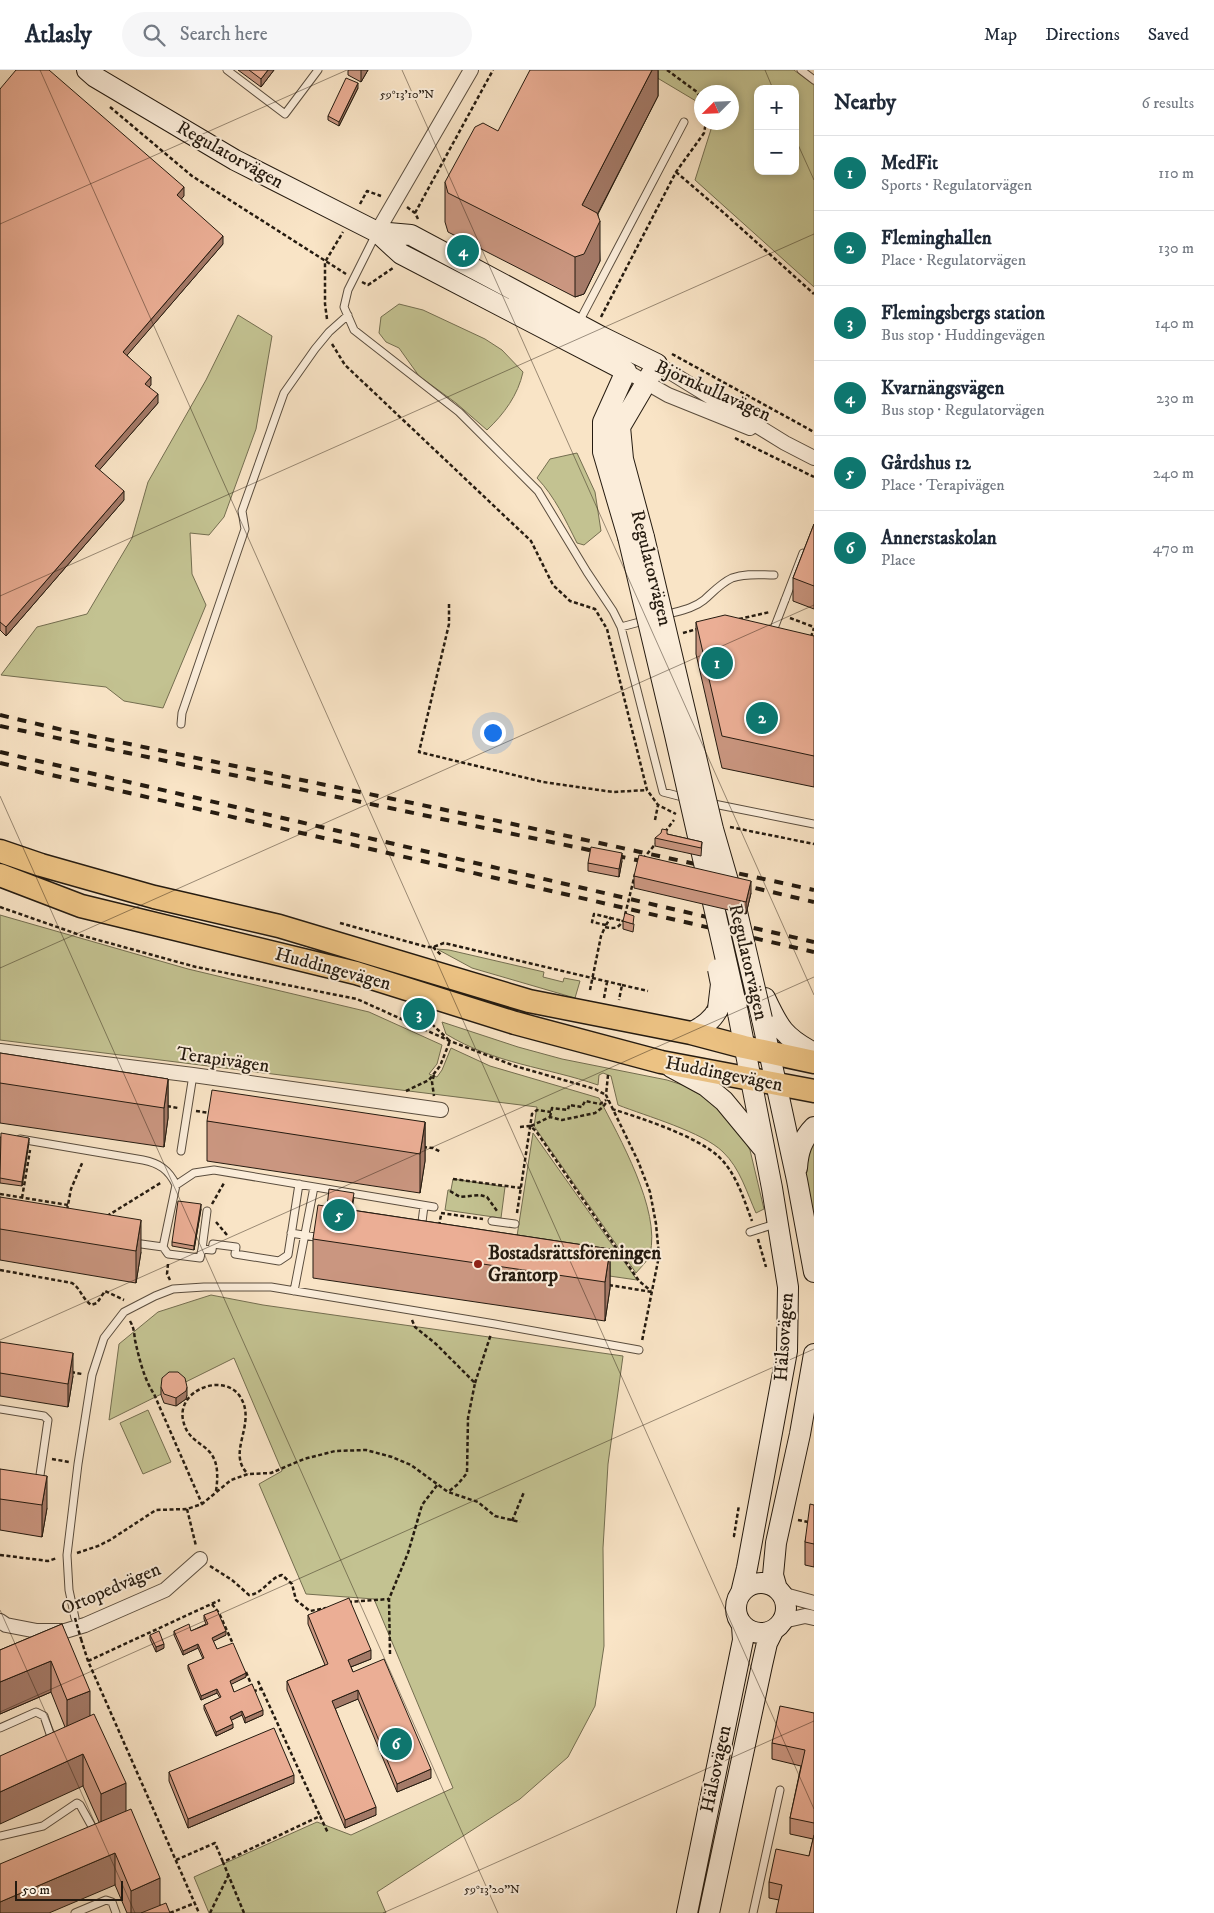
<!DOCTYPE html>
<html lang="en">
<head>
<meta charset="utf-8">
<style>
  :root { --surface:#fff; --page:#f6f6f7; --text:#1f2937; --muted:#747a83; --line:#e0e1e3; --accent:#0f766e }
  body { margin:0; font-family:"IM FELL DW Pica",serif; background:var(--page); color:var(--text) }
  .controls { position:absolute; right:15px; top:15px; display:grid; overflow:hidden; border-radius:10px; box-shadow:0 2px 8px #0003 }
  .controls button { width:45px; height:45px; display:grid; place-items:center; padding:0; border:0; border-bottom:1px solid var(--line); background:var(--surface); color:var(--text); font:25px sans-serif }
  .compass { position:absolute; left:694px; top:15px; width:45px; height:45px; border-radius:50%; background:var(--surface); box-shadow:0 2px 8px #0003; rotate:246deg }
  .scale { position:absolute; left:15px; bottom:12px; width:108px; box-sizing:border-box; padding-left:5px; border:2px solid #251b10; border-top:0; font-size:14px; line-height:18px; white-space:nowrap; color:#251b10; -webkit-text-stroke:4px #fbedda; paint-order:stroke }
  .you { position:absolute; left:492px; top:662px; width:18px; height:18px; margin:-12px; border:4px solid #fff; border-radius:50%; background:#1a73e8; box-shadow:0 0 0 8px #1a73e833 }
  .badge { display:grid; place-items:center; width:32px; height:32px; border-radius:50%; background:var(--accent); color:#fff; font-size:16px; font-weight:700 }
  .pin { position:absolute; translate:-50% -50%; border:2px solid #fff; box-shadow:0 1px 5px #0006 }
  .list { margin:0; padding:0; list-style:none }
  h2 { display:flex; justify-content:space-between; align-items:center; height:65px; margin:0; padding:0 20px; font-size:21px }
  h2 small { font-size:16px; font-weight:400; color:var(--muted) }
  .list li { display:grid; grid-template-columns:32px 1fr auto; gap:15px; align-items:center; box-sizing:border-box; height:75px; padding:0 20px; border-top:1px solid var(--line) }
  .list b { display:block; font-size:19px; white-space:nowrap }
  .list p { margin:0; font-size:16px; white-space:nowrap; color:var(--muted) }
  .list em { font-size:16px; font-style:normal; color:var(--muted) }
  .icon { flex:none; width:28px; height:28px; fill:none; stroke:currentColor; stroke-width:2; stroke-linecap:round; stroke-linejoin:round }
  .map { position:relative; flex:none; width:814px; height:1843px; overflow:hidden }
  header { display:flex; align-items:center; gap:30px; box-sizing:border-box; height:70px; padding:0 25px; background:var(--surface); border-bottom:1px solid var(--line) }
  header strong { font-size:24px }
  nav { display:flex; gap:28px; margin-inline-start:auto; font-size:18px }
  .search { width:350px; height:45px; background:var(--page); display:flex; align-items:center; gap:12px; box-sizing:border-box; padding:0 18px; border-radius:28px; color:var(--muted); font-size:19px }
  main { display:flex }
  aside { flex:1; background:var(--surface) }
  .map>svg:first-child { display:block }
  .green { fill:#c3c291; stroke:#746e50; fill-rule:evenodd }
  .lines { fill:none; stroke-linecap:round; stroke-linejoin:round }
  .lane-casing { stroke:#5a4d3e; stroke-width:9 }
  .street-casing { stroke:#5a4d3e; stroke-width:16 }
  .secondary-casing { stroke:#251b10; stroke-width:22 }
  .primary-casing { stroke:#251b10; stroke-width:25 }
  .path { stroke:#251b10; stroke-width:2.5; stroke-dasharray:4 2.5; stroke-linecap:butt }
  .lane { stroke:#fbedda; stroke-width:7 }
  .street { stroke:#fbedda; stroke-width:14 }
  .secondary { stroke:#fbedda; stroke-width:20 }
  .primary { stroke:#ecc283; stroke-width:22 }
  .rail { stroke:#251b10; stroke-width:4; stroke-dasharray:9 9; stroke-linecap:butt }
  .lane-bridge-casing { stroke:#5a4d3e; stroke-width:9; stroke-linecap:butt }
  .secondary-bridge-casing { stroke:#251b10; stroke-width:22; stroke-linecap:butt }
  .path-bridge { stroke:#251b10; stroke-width:2.5; stroke-dasharray:4 2.5; stroke-linecap:butt }
  .lane-bridge { stroke:#fbedda; stroke-width:7 }
  .secondary-bridge { stroke:#fbedda; stroke-width:20 }
  .wall { fill:#ca9680; stroke:#251b10 }
  .shaded-wall { fill:#a47a68; stroke:#251b10 }
  .building { fill:#ebae95; stroke:#251b10 }
  .ticks { fill:none; stroke:#251b10; stroke-width:1; stroke-opacity:0.45 }
  .poi-dot { fill:#8f2418; stroke:#fbedda; stroke-width:2 }
  .labels { text-anchor:middle; dominant-baseline:central; stroke-width:4; stroke-linejoin:round; paint-order:stroke }
  .street-label { font-size:19px; fill:#251b10; stroke:#fbedda }
  .poi-label { font-size:19px; font-weight:bold; fill:#251b10; stroke:#fbedda; text-anchor:start }
  .ticks-label { font-size:12px; text-anchor:middle; fill:#251b10; stroke:#fbedda; stroke-width:4; stroke-linejoin:round; paint-order:stroke }
</style>
</head>
<body>
<header>
<strong>Atlasly</strong>
<div class="search"><svg class="icon" aria-label="search" viewBox="0 0 24 24"><circle cx="10" cy="10" r="6"/><path d="M15 15l6 6"/></svg>Search here</div>
<nav><a>Map</a><a>Directions</a><a>Saved</a></nav>
</header>
<main>
<div class="map">
<svg width="814" height="1843" viewBox="0 0 814 1843">
  <rect width="100%" height="100%" fill="#f9e4c6"/>
  <filter id="stains"><feTurbulence type="fractalNoise" baseFrequency=".004" numOctaves="4"/><feColorMatrix values="0 0 0 0 .2 0 0 0 0 .09 0 0 0 0 .02 0 0 0 .5 -.17"/></filter>
  <radialGradient id="worn" r=".72"><stop offset=".6" stop-color="#630" stop-opacity="0"/><stop offset="1" stop-color="#630" stop-opacity=".3"/></radialGradient>
  <path class="green" d="M644,0H794L814,15V217L695,110L713,53L732,52V22H702L701,34ZM758,19H795V101H758Z
    M399,234L423,240L485,269L502,280L523,302C518,325 504,344 487,360L456,333L419,306L399,278L386,272L379,263L381,247Z
    M238,245L272,266L256,359L224,447L209,465L190,463L192,504L206,535L163,638L124,631L106,617L1,605L37,557L87,544L132,468L148,412L206,310Z
    M577,383L595,422L601,461L584,475L577,473C565,449 555,427 537,408L550,389Z
    M0,845L188,899L369,942L442,975L437,994L429,1004L437,1007L442,1000L451,978L490,996L599,1028C619,1067 661,1140 650,1184C648,1191 640,1198 636,1203L534,1056L537,1037L0,970Z
    M437,879L449,880L544,902L543,907L563,912L564,908L580,911L575,928L472,898Z
    M442,952L518,977L562,989L667,1010L689,1017L706,1026L738,1058L750,1080L764,1139L756,1143C747,1123 740,1098 723,1082C703,1062 646,1046 618,1035L611,1006L603,1003L599,1005L598,1015C546,997 495,994 446,964Z
    M814,1062V1169L802,1103Z
    M533,1063L637,1210L513,1192Z
    M453,1109L505,1117L501,1148L445,1140L448,1120H451Z
    M211,1225L263,1235L623,1286L608,1394L603,1478L604,1576L595,1636L568,1687L520,1729L377,1822L386,1843H209L194,1807L317,1752L351,1765L453,1718L374,1529L306,1524L259,1414L282,1401L234,1288L109,1350L119,1274L158,1242Z
    M148,1340L171,1392L143,1404L120,1353Z"/>
  <g class="lines">
    <g class="lane-casing">
      <path id="lane" d="M227,0L285,44L318,0
        M801,0L814,10
        M376,164L348,220L344,237L354,260L459,342L538,421L587,502L613,541L621,557L663,722L686,728
        M579,252L684,52
        M785,530L803,483
        M665,545C678,541 693,539 704,530C713,522 721,513 732,508C746,503 760,505 774,505
        M621,557L647,550
        M181,654L182,643L245,459L242,441L284,323L315,279L329,262L348,245
        M709,733L814,754
        M20,1069L143,1090C159,1093 169,1100 176,1115L163,1177
        M181,1081L193,1005
        M176,1115L194,1103L214,1100L434,1137
        M492,1151L515,1154
        M421,1160L424,1136
        M750,1162L775,1154
        M291,1163L321,1168
        M134,1173L163,1177L168,1184L200,1188L202,1179L212,1180L213,1174L236,1177L235,1184L279,1191L288,1185L299,1114
        M202,1179L207,1141
        M294,1221L314,1117
        M0,1339L44,1346L48,1350L39,1412
        M75,1548L69,1520L67,1485L78,1394L92,1305L104,1268L124,1242L155,1226L173,1219L204,1217H271L495,1254L639,1280
        M0,1658L36,1642L44,1646L53,1673
        M0,1766L43,1756L77,1733L80,1735L95,1762
        M75,1843L106,1830L112,1832L116,1843
        M753,1843L780,1720"/>
    </g>
    <g class="street-casing">
      <path id="street" d="M377,162L471,0
        M657,294L785,373L814,388
        M626,301L668,325L750,358
        M0,981L193,1005L441,1040
        M781,1524L814,1533
        M0,1551L6,1555L37,1561H65L85,1555L165,1520L200,1489
        M783,1551L805,1546L814,1548"/>
    </g>
    <g class="secondary-casing">
      <path id="secondary" d="M87,0L95,7L235,90L377,162L401,184L626,301L603,352V382L628,467
        M377,162L411,165L600,266L657,294L620,357L623,389L644,467
        M765,928C779,958 784,967 814,983
        M738,943L772,1118L788,1217L787,1281L747,1498L741,1523
        M762,949L797,1110L814,1202
        M691,963C703,956 712,951 718,939
        M671,997L706,1016L724,1031L762,1077
        M797,1098C798,1082 802,1069 814,1057
        M736 1538a25 25 0 1 1 50 0a25 25 0 1 1-50 0Z
        M777,1519L773,1505L776,1473L800,1364L814,1284
        M687,1843L743,1570L742,1556
        M709,1843L762,1595L767,1573L773,1561"/>
    </g>
    <g class="primary-casing">
      <path id="primary" d="M0,781L41,795L154,827L279,856L529,931L691,963L744,977L814,992
        M0,805L81,836L356,903L515,953L661,992L814,1021"/>
    </g>
    <path class="path" d="M667,0L697,22L702,31
      M110,37L192,106L346,204
      M676,102L724,143L814,224
      M360,134L367,121L381,126
      M407,137L415,143L418,149
      M415,143L493,0
      M362,212L368,215L393,198
      M601,247L676,102L704,63L706,52
      M327,249L325,234V192L343,162
      M332,274L345,295L531,471L553,515L570,531L595,539L607,559L647,720L658,735L676,744
      M672,284L814,362
      M735,368L814,407
      M449,534V554L419,682L543,712L613,722L647,720
      M790,548L814,557
      M739,549L770,542
      M683,563L697,559
      M811,567L814,558
      M655,750L658,735
      M730,757L814,774
      M0,837L80,865L196,897L357,929L450,971L515,996L595,1019L606,1025
      M340,853L427,877H433L444,873L622,915L619,930
      M606,855L611,847
      M433,877L441,885
      M622,915L648,921
      M604,928L607,912
      M434,1005L432,1012L434,1026
      M608,1005L606,1025L638,1091L650,1122L656,1154L659,1186L642,1271
      M406,1021L429,1010L440,996L450,971L422,945
      M167,1036L178,1038
      M612,1039C641,1048 696,1066 718,1086C736,1102 744,1130 752,1151
      M196,1041L210,1043
      M550,1047L552,1038L568,1040L569,1035L582,1037L585,1031L600,1034L606,1030
      M531,1056L550,1047L562,1050L595,1043L603,1037L608,1030
      M520,1057L530,1056L536,1061L639,1211L651,1221
      M423,1077L433,1078L441,1082
      M453,1109L521,1118
      M450,1121L460,1127L480,1125L487,1127L497,1141
      M0,1124L68,1135
      M22,1128L30,1080
      M212,1134L224,1113
      M67,1140L71,1119L83,1091
      M441,1143L483,1149
      M517,1143L532,1044L537,1040L551,1042
      M107,1146L162,1112
      M216,1152L227,1165
      M439,1156L441,1145
      M758,1169L766,1197
      M168,1194L167,1204L170,1210
      M0,1200L72,1213C81,1219 81,1227 91,1235L97,1233L105,1221L124,1230
      M609,1215L652,1222
      M412,1250L415,1257L436,1274L475,1313L468,1348L467,1403L458,1414L448,1422
      M130,1251C134,1258 134,1262 135,1270C139,1288 144,1309 154,1324L202,1434
      M71,1302L82,1304
      M475,1313L491,1264
      M52,1389L69,1392
      M216,1421C224,1367 190,1383 183,1350C177,1320 222,1303 239,1325C259,1353 225,1382 248,1404
      M187,1439L196,1476
      M798,1450L814,1453
      M512,1451L524,1422
      M735,1466H734L739,1435
      M77,1483L98,1476L110,1470L156,1440L187,1439L202,1434L231,1410L248,1404L271,1403L304,1389L335,1381L366,1380L392,1387L411,1395L448,1422L478,1432L495,1446L520,1452
      M0,1485L48,1491L57,1488
      M210,1496L232,1510L249,1525C263,1524 269,1508 282,1505L292,1514L296,1530L310,1541L326,1538
      M348,1532L389,1529
      M212,1534L219,1543L233,1574
      M81,1569L88,1591L199,1843
      M390,1584L389,1529L408,1483L422,1435L438,1414
      M88,1591L220,1530
      M246,1602L254,1621L261,1619
      M258,1611L320,1746
      M176,1790L215,1773L223,1792
      M170,1843L195,1833
      M210,1843L228,1806
      M244,1843L223,1792L320,1746L328,1763"/>
    <use href="#lane" class="lane"/>
    <use href="#street" class="street"/>
    <use href="#secondary" class="secondary"/>
    <use href="#primary" class="primary"/>
    <path class="rail" d="M0,645L67,661L508,753L814,820
      M0,656L651,793
      M0,682L814,872
      M0,693L814,882
      M738,814L814,832"/>
    <g class="lane-bridge-casing">
      <path id="lane-bridge" d="M773,561L785,530"/>
    </g>
    <g class="secondary-bridge-casing">
      <path id="secondary-bridge" d="M628,467L675,665L738,943
        M644,467L713,759L737,842L762,949
        M718,939L721,914L718,899"/>
    </g>
    <path class="path-bridge" d="M665,762L674,750
      M643,789L657,772
      M625,845L635,804
      M606,855L592,852L594,844L623,851
      M590,920L601,866L605,857C613,859 619,859 623,850
      M75,1548L81,1569"/>
    <use href="#lane-bridge" class="lane-bridge"/>
    <use href="#secondary-bridge" class="secondary-bridge"/>
  </g>
  <path class="wall" d="M238,0H274L261,17Z
    M348,0H368L361,12L348,5Z
    M658,0V26L598,144L600,191L584,224L575,227L448,162L445,152V112L498,61Z
    M358,18L339,56L328,50V46Z
    M0,19L184,126L181,129L223,174L127,285L151,315L149,317L158,333L99,400L124,430L6,566L0,560Z
    M814,454V539L793,531V508Z
    M696,552L814,566V717L722,698L696,584Z
    M667,764L702,772L701,786L655,776V768Z
    M622,791L619,807L588,801V793Z
    M634,806L751,823L746,844L634,818Z
    M623,851L634,854L633,862L623,859Z
    M0,983L168,1009V1048L164,1077L0,1053Z
    M207,1051L425,1052V1091L420,1123L207,1091Z
    M0,1067L29,1072L22,1116L0,1113Z
    M0,1127L141,1182L136,1213L0,1190Z
    M354,1127L352,1140L610,1179V1218L605,1251L313,1208V1169L327,1137Z
    M201,1139L194,1180L172,1176V1172Z
    M0,1272L73,1306L68,1337L0,1326Z
    M161,1317L187,1325L186,1329L176,1336L164,1333L161,1325Z
    M0,1399L47,1438L42,1467L0,1460Z
    M814,1435V1497L805,1495V1472Z
    M204,1545L226,1565L213,1571L217,1579L246,1607L231,1614L234,1622L263,1645L245,1653L242,1645L231,1650L233,1658L216,1666L204,1639V1635L220,1628L217,1623L201,1630L188,1599V1595L203,1589L198,1578L183,1585L174,1565V1561H191L206,1554L204,1549Z
    M308,1545L371,1589L351,1597L353,1602L431,1708L397,1722L358,1629L335,1638L376,1745L345,1758L287,1620V1611L325,1595L308,1554Z
    M62,1554L90,1646L160,1835L170,1843H127L115,1815L99,1752L83,1716L65,1657L51,1622L0,1644V1580Z
    M150,1565L164,1578L156,1582L150,1569Z
    M814,1643V1843L779,1830L769,1828V1812L809,1786L813,1769L790,1764V1748L801,1696L772,1689V1673Z
    M169,1702L294,1713L188,1758L169,1711Z"/>
  <path class="shaded-wall" d="M268,0H274L261,17V9Z
    M361,0H368L361,12Z
    M652,0H658V26L582,174V135Z
    M358,13V18L339,56V52Z
    M184,117V126L177,134V125Z
    M600,151V191L584,224L575,227V187Z
    M223,166V174L123,290V282Z
    M151,307V315L145,322V314Z
    M158,324V333L95,405V396Z
    M124,421V430L6,566V557Z
    M622,783V791L619,807V799Z
    M751,811V823L746,844V832Z
    M168,1009V1048L164,1077V1038Z
    M425,1052V1091L420,1123V1084Z
    M29,1068V1072L22,1116V1112Z
    M201,1134V1139L194,1180V1176Z
    M141,1150V1182L136,1213V1181Z
    M610,1179V1218L605,1251V1212Z
    M73,1283V1306L68,1337V1314Z
    M187,1317V1325L186,1329L176,1336V1328Z
    M47,1406V1438L42,1467V1435Z
    M226,1561V1565L212,1572V1568Z
    M164,1574V1578L156,1582V1577Z
    M198,1574V1578L183,1585V1581Z
    M371,1580V1589L348,1598V1590Z
    M51,1591V1622L0,1644V1612Z
    M246,1603V1607L230,1615V1611Z
    M217,1619V1623L201,1630V1626Z
    M358,1620V1629L332,1640V1631Z
    M90,1621V1653L67,1662V1630Z
    M263,1640V1645L245,1653V1648Z
    M242,1641V1645L230,1651V1647Z
    M233,1654V1658L216,1666V1662Z
    M83,1684V1716L0,1754V1722Z
    M431,1699V1708L397,1722V1714Z
    M294,1705V1713L188,1758V1749Z
    M126,1713V1745L101,1756V1724Z
    M376,1737V1745L345,1758V1750Z
    M115,1783V1815L49,1843H0V1832Z
    M160,1808V1840L153,1843H131V1821Z"/>
  <path class="building" d="M16,0H49L184,117L177,125L223,166L123,282L151,307L145,314L158,324L95,396L124,421L6,557L0,552V19Z
    M249,0H268L261,9Z
    M530,0H652L582,135L597,143L600,151L584,184L575,187L448,123L445,112L475,57L483,53L498,61Z
    M346,8L358,13L339,52L328,46Z
    M814,454V516L793,508Z
    M725,545L814,566V686L722,666L696,552Z
    M662,759L667,760V764L702,772L701,778L655,768L661,763Z
    M591,777L622,783L619,799L588,793Z
    M639,785L751,811L746,832L634,806Z
    M625,843L634,846L633,854L623,851Z
    M0,983L168,1009L164,1038L0,1013Z
    M212,1020L425,1052L420,1084L207,1051Z
    M1,1063L29,1068L22,1112L0,1108Z
    M329,1119L354,1123L351,1140L327,1137Z
    M0,1127L141,1150L136,1181L0,1159Z
    M178,1131L201,1134L194,1176L172,1172Z
    M318,1135L610,1179L605,1212L313,1169Z
    M0,1272L73,1283L68,1314L0,1303Z
    M169,1302H178L185,1308L187,1317L186,1321L176,1328L164,1324L161,1317L162,1308Z
    M0,1399L47,1406L42,1435L0,1429Z
    M810,1434L814,1435V1474L805,1472Z
    M349,1528L371,1580L348,1590L353,1602L384,1589L431,1699L397,1714L358,1620L332,1631L376,1737L345,1750L287,1611L328,1594L308,1545Z
    M217,1540L226,1561L212,1568L217,1579L233,1573L246,1603L230,1611L234,1622L252,1614L263,1640L245,1648L242,1641L230,1647L233,1654L216,1662L204,1635L221,1627L217,1619L201,1626L188,1595L204,1588L198,1574L183,1581L174,1561L189,1554L191,1561L208,1554L204,1545Z
    M62,1554L90,1621L67,1630L51,1591L0,1612V1580Z
    M159,1561L164,1574L156,1577L150,1565Z
    M780,1636L814,1643V1753L790,1748L805,1680L772,1673Z
    M94,1644L126,1713L101,1724L83,1684L0,1722V1686Z
    M274,1658L294,1705L188,1749L169,1702Z
    M131,1739L160,1808L131,1821L115,1783L0,1832V1794Z
    M814,1765V1843H776L782,1815L769,1812L776,1779L809,1786Z
    M166,1833L170,1843H141Z"/>
  <path class="ticks" d="M40,0L814,1739M402,0L814,925M765,0L773,19M795,68L814,110M0,154L347,0M0,526L814,164M0,726L498,1843M0,898L814,535M0,1270L814,907M0,1540L135,1843M0,1642L814,1279M383,1843L814,1651"/>
  <circle class="poi-dot" cx="478" cy="1194" r="5"/>
  <g class="labels">
    <g class="street-label">
      <text transform="translate(230 85) rotate(29)">Regulatorvägen</text>
      <text transform="translate(713 321) rotate(24)">Björnkullavägen</text>
      <text transform="translate(651 498) rotate(76)">Regulatorvägen</text>
      <text transform="translate(748 892) rotate(77)">Regulatorvägen</text>
      <text transform="translate(333 899) rotate(15)">Huddingevägen</text>
      <text transform="translate(223 990) rotate(8)">Terapivägen</text>
      <text transform="translate(724 1004) rotate(11)">Huddingevägen</text>
      <text transform="translate(784 1267) rotate(-86)">Hälsovägen</text>
      <text transform="translate(111 1519) rotate(-23)">Ortopedvägen</text>
      <text transform="translate(716 1699) rotate(-78)">Hälsovägen</text>
    </g>
    <g class="poi-label">
      <text x="488" y="1183">Bostadsrättsföreningen<tspan x="488" dy="22">Grantorp</tspan></text>
    </g>
  </g>
  <g class="ticks-label">
    <text x="407" y="28">59°13'10"N</text>
    <text x="492" y="1823">59°13'20"N</text>
  </g>
  <rect width="100%" height="100%" filter="url(#stains)"/>
  <rect width="100%" height="100%" fill="url(#worn)"/>
</svg>
<div class="controls">
<button>+</button>
<button>−</button>
</div>
<svg class="compass" viewBox="-18 -18 36 36"><path d="M0-13l5 13h-10z" fill="#e53935"/><path d="M0 13l5-13h-10z" fill="#747a83"/></svg>
<div class="scale">50 m</div>
<div class="you"></div>
<div class="pin badge" style="left:717px;top:593px">1</div>
<div class="pin badge" style="left:762px;top:648px">2</div>
<div class="pin badge" style="left:419px;top:944px">3</div>
<div class="pin badge" style="left:463px;top:181px">4</div>
<div class="pin badge" style="left:339px;top:1145px">5</div>
<div class="pin badge" style="left:396px;top:1674px">6</div>
</div>
<aside>
<h2>Nearby<small>6 results</small></h2>
<ul class="list">
<li><span class="badge">1</span><div><b>MedFit</b><p>Sports · Regulatorvägen</p></div><em>110 m</em></li>
<li><span class="badge">2</span><div><b>Fleminghallen</b><p>Place · Regulatorvägen</p></div><em>130 m</em></li>
<li><span class="badge">3</span><div><b>Flemingsbergs station</b><p>Bus stop · Huddingevägen</p></div><em>140 m</em></li>
<li><span class="badge">4</span><div><b>Kvarnängsvägen</b><p>Bus stop · Regulatorvägen</p></div><em>230 m</em></li>
<li><span class="badge">5</span><div><b>Gårdshus 12</b><p>Place · Terapivägen</p></div><em>240 m</em></li>
<li><span class="badge">6</span><div><b>Annerstaskolan</b><p>Place</p></div><em>470 m</em></li>
</ul>
</aside>
</main>
</body>
</html>
